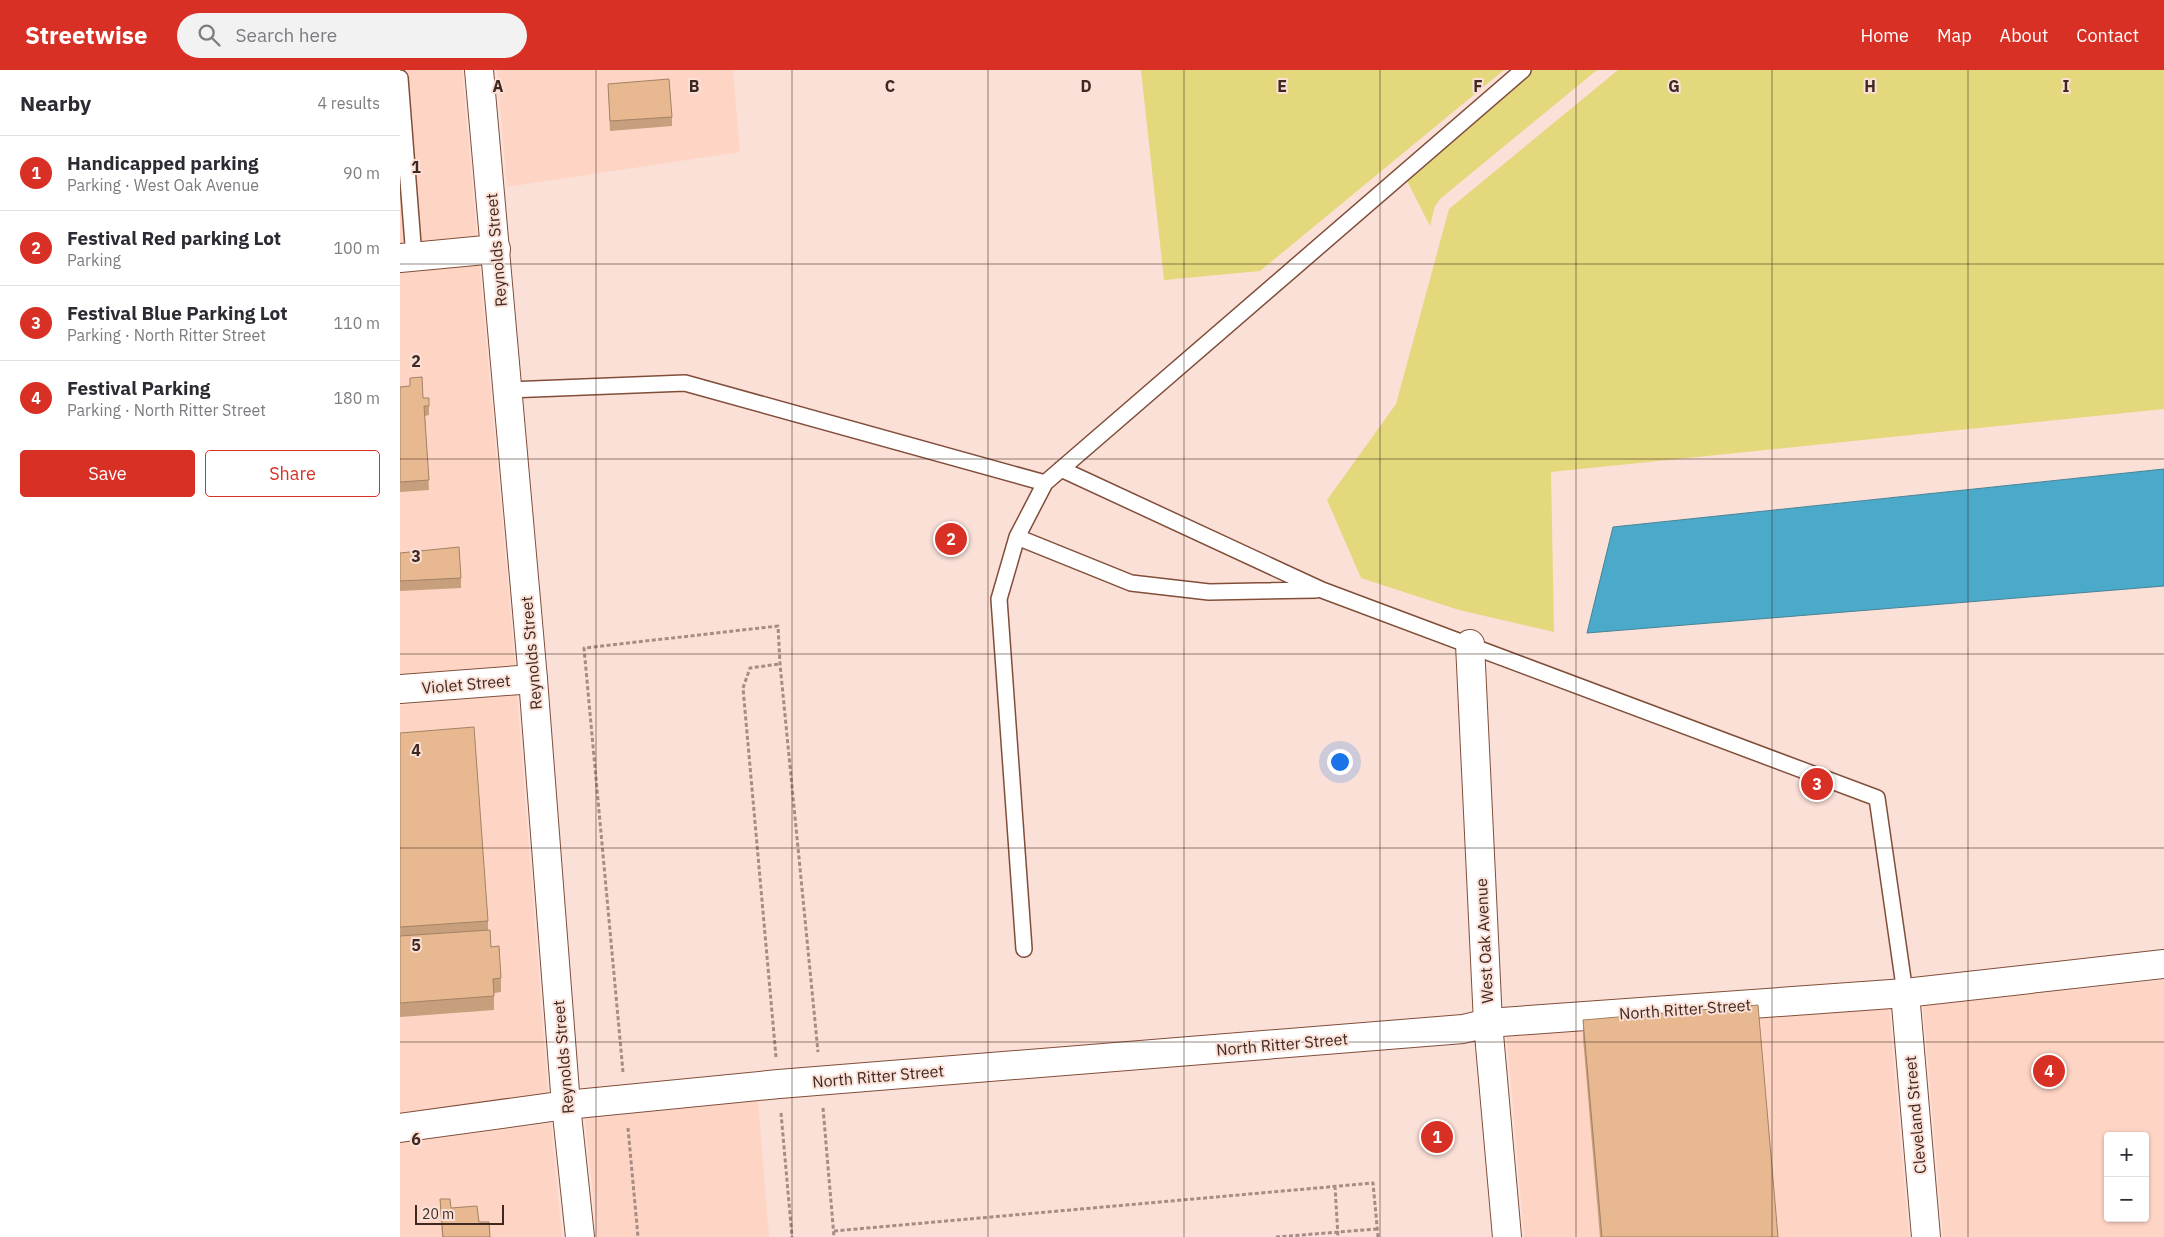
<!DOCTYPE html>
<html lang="en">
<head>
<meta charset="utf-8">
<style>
  :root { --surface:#fff; --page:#f2f2f3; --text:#2b2b33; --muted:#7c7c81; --line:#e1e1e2; --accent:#d93025 }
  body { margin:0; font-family:"IBM Plex Sans",sans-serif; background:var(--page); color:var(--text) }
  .controls { position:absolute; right:15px; bottom:15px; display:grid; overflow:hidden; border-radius:5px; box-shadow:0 1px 4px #0004 }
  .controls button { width:45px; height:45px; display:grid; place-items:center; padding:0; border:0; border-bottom:1px solid var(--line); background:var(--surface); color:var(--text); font:25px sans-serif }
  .scale { position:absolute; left:15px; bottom:12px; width:89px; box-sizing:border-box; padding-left:5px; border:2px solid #3f281f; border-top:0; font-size:14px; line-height:18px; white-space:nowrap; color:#3f281f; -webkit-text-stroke:4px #fae0d7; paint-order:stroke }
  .you { position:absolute; left:939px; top:691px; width:18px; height:18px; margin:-12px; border:4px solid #fff; border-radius:50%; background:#1a73e8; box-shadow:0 0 0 8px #1a73e833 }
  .badge { display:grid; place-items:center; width:32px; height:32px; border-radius:50%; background:var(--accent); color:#fff; font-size:16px; font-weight:700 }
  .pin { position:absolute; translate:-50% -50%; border:2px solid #fff; box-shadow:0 1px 5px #0006 }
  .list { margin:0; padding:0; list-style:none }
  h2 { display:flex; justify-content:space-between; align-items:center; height:65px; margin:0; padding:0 20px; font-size:21px }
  h2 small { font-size:16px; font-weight:400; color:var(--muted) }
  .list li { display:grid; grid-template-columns:32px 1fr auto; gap:15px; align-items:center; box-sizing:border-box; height:75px; padding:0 20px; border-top:1px solid var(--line) }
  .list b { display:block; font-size:19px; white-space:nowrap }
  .list p { margin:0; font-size:16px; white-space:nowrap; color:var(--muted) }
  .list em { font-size:16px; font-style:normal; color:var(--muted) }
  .actions { display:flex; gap:10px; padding:15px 20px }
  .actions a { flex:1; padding:11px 0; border:1px solid var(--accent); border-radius:5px; text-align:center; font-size:18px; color:var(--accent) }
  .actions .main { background:var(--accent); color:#fff }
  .icon { flex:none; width:28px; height:28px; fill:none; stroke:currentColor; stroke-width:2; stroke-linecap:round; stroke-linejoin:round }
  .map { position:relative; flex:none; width:1764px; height:1167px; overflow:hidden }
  header { display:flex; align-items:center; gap:30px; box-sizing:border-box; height:70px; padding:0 25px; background:var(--accent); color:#fff }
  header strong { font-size:24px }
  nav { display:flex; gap:28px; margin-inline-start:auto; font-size:18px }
  .search { width:350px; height:45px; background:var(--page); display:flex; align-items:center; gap:12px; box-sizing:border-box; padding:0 18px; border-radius:28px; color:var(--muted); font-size:19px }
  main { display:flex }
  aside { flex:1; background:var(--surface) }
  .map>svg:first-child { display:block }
  .built { fill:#fed4c4; fill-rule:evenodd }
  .green { fill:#e3d87c }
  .water { fill:#4baac9; stroke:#478396 }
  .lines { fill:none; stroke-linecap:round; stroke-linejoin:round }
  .service-casing { stroke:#824e3a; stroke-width:18 }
  .minor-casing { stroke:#824e3a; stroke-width:30 }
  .secondary-casing { stroke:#824e3a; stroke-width:30 }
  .path { stroke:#a58d84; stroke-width:3; stroke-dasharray:4 2.5; stroke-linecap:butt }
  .service { stroke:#fff; stroke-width:15 }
  .minor { stroke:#fff; stroke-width:28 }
  .secondary { stroke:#fff; stroke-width:28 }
  .wall { fill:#c89f7c }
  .building { fill:#e8b990; stroke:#a28265 }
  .grid { fill:none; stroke:#3f281f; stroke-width:1; stroke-opacity:0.55 }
  .labels { text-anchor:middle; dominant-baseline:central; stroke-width:4; stroke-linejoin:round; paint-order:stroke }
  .street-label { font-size:16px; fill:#3f281f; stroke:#fae0d7 }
  .grid-label { font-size:16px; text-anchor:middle; font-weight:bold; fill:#3f281f; stroke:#fae0d7; stroke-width:4; stroke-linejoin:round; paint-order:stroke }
</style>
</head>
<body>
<header>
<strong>Streetwise</strong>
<div class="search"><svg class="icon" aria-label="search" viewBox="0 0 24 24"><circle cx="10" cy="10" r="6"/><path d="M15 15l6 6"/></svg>Search here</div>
<nav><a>Home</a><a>Map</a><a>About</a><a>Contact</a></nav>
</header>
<main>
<aside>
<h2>Nearby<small>4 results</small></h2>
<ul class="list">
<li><span class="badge">1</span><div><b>Handicapped parking</b><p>Parking · West Oak Avenue</p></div><em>90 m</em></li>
<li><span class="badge">2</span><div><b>Festival Red parking Lot</b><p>Parking</p></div><em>100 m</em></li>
<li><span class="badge">3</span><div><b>Festival Blue Parking Lot</b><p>Parking · North Ritter Street</p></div><em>110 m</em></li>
<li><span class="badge">4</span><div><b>Festival Parking</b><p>Parking · North Ritter Street</p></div><em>180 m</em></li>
</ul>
<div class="actions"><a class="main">Save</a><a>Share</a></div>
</aside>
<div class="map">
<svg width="1764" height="1167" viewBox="0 0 1764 1167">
  <rect width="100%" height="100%" fill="#fae0d7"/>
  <path class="built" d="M0,0H62L115,595L0,604Z
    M97,0H333L340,82L107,117Z
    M117,625L148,1023L0,1043V635Z
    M1764,910V1167H1543L1523,936ZM1708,1066H1745V1148H1708Z
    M1489,939L1509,1167H1124L1107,967Z
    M358,1031L369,1167H197L185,1049Z
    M151,1053L162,1167H0V1073Z"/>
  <path class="green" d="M741,0H1104L860,201L764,210Z
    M1125,0H1197L1040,129L1035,136L1030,156L1002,101Z
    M1218,0H1764V339L1151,402L1154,562L1059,540L961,508L927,430L996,334L1049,139Z"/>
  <path class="water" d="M1764,399V516L1187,563L1213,457Z"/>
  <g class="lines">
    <g class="service-casing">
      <path id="service" d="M0,8L14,187
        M108,320L285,313L645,413
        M661,399L922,520L1477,728L1505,923
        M617,467L731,513L809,522L916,520
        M624,879L599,529L617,467L645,413L1123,0"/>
    </g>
    <g class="minor-casing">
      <path id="minor" d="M0,188L96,179
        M1070,574L1088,953L1107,1167
        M0,619L133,609
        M1505,923L1526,1167
        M0,1058L166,1035L379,1014L1063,959L1088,953L1505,923L1764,894"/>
    </g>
    <g class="secondary-casing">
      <path id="secondary" d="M79,0L133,609L166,1035L180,1167"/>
    </g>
    <path class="path" d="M376,987L343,618L350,598L379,594
      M223,1002L184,578L378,556L380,594L418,982
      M423,1038L434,1167
      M381,1043L392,1167
      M228,1058L238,1167
      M935,1116L938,1167
      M434,1161L973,1113L978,1167
      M876,1167L977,1159"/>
    <use href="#service" class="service"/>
    <use href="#minor" class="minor"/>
    <use href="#secondary" class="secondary"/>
  </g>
  <path class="wall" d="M208,14L272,47V56L210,61Z
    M10,308L29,336V345L25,346L29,420L0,422V317L10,316Z
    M0,483L61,508V518L0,521Z
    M0,663L88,851V860L91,877L101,908V922L94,923V940L0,947Z
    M1183,950L1378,1167H1200L1183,968Z
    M40,1129L51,1138L79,1152L90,1167H42Z"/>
  <path class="building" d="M269,9L272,47L210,51L208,14Z
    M22,307L23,328H29V336H24L29,410L0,412V317L10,316V308Z
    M59,477L61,508L0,511V483Z
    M74,657L88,851L0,857V663Z
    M90,860L91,877L99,876L101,908L93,909L94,926L0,933V866Z
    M1358,935L1378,1167H1202L1183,950Z
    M40,1129H50L51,1138L77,1136L79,1152H89L90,1167H43Z"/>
  <path class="grid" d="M196,0V1167M392,0V1167M588,0V1167M784,0V1167M980,0V1167M1176,0V1167M1372,0V1167M1568,0V1167M0,194H1764M0,389H1764M0,584H1764M0,778H1764M0,972H1764"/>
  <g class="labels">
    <g class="street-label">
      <text transform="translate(96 180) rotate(-95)">Reynolds Street</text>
      <text transform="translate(131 583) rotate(-95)">Reynolds Street</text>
      <text transform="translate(66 614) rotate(-5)">Violet Street</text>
      <text transform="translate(1084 871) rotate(-93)">West Oak Avenue</text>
      <text transform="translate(1285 939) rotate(-4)">North Ritter Street</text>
      <text transform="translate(882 974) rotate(-5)">North Ritter Street</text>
      <text transform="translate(163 987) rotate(-95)">Reynolds Street</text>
      <text transform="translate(478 1006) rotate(-5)">North Ritter Street</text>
      <text transform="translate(1515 1045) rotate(-95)">Cleveland Street</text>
    </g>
  </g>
  <g class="grid-label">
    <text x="98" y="22">A</text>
    <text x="294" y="22">B</text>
    <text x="490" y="22">C</text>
    <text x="686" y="22">D</text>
    <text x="882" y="22">E</text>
    <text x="1078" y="22">F</text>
    <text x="1274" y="22">G</text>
    <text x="1470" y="22">H</text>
    <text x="1666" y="22">I</text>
    <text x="16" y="103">1</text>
    <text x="16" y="297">2</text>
    <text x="16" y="492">3</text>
    <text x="16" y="686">4</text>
    <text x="16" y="881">5</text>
    <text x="16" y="1075">6</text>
  </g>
</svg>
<div class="controls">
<button>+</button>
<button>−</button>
</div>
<div class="scale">20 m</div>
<div class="you"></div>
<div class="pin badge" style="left:1037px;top:1067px">1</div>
<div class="pin badge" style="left:551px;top:469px">2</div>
<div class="pin badge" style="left:1417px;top:714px">3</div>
<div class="pin badge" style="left:1649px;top:1001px">4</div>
</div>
</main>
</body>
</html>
